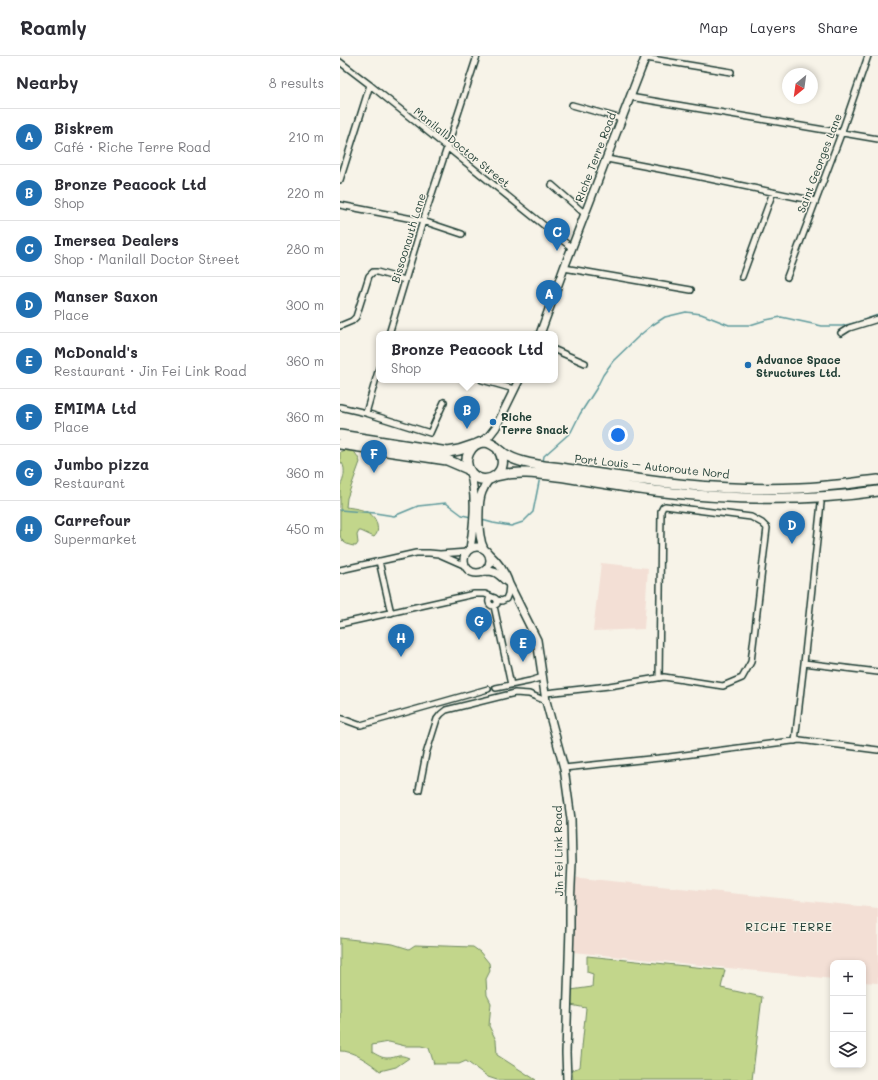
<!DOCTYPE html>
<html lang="en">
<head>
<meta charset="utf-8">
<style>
  :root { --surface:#fff; --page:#f7f7f7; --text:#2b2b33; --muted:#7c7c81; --line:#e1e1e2; --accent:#1f6fb2 }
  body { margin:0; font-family:Mali,sans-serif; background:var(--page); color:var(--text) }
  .controls { position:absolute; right:12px; bottom:12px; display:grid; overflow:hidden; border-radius:8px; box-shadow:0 2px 6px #0003 }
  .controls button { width:36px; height:36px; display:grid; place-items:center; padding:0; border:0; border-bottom:1px solid var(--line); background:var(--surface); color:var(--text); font:20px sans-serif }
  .compass { position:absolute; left:442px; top:12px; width:36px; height:36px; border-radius:50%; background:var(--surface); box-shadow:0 2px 6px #0003; rotate:209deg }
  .you { position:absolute; left:278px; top:379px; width:14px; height:14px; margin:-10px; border:3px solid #fff; border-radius:50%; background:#1a73e8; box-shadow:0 0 0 6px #1a73e833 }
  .badge { display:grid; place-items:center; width:26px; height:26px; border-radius:50%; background:var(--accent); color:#fff; font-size:13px; font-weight:700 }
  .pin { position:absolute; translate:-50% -33px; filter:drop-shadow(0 1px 2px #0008) }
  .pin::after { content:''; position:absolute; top:21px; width:14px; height:12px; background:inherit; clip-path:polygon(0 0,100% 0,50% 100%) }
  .popup { position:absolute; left:36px; top:275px; width:182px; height:52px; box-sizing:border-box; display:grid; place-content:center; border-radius:8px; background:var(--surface); filter:drop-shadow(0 1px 3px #0005); font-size:13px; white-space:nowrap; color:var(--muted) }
  .popup b { font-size:15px; color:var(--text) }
  .popup::after { content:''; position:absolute; left:50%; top:100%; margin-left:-8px; border:8px solid transparent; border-top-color:var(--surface) }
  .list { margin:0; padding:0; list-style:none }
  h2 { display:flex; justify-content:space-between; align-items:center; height:52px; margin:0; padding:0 16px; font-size:17px }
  h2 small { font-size:13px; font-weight:400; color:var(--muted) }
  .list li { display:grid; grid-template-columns:26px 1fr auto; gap:12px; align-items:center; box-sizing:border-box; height:56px; padding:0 16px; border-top:1px solid var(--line) }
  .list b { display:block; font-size:15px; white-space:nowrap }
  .list p { margin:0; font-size:13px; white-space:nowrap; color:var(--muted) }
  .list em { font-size:13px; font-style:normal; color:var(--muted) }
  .icon { flex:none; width:22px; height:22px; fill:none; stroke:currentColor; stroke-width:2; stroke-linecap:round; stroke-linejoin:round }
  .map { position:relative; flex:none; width:538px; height:1024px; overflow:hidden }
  header { display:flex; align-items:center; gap:24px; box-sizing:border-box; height:56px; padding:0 20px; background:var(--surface); border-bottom:1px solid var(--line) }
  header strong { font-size:19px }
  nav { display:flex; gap:22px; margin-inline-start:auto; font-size:14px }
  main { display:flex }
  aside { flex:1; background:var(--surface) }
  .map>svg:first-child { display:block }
  .built { fill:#f3dfd5 }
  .green { fill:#c2d68b; stroke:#708a60 }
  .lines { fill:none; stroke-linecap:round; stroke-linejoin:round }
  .stream { stroke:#5e9a9c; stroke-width:1.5 }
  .minor-casing { stroke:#1f3d34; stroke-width:8 }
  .secondary-casing { stroke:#1f3d34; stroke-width:10 }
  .trunk-casing { stroke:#1f3d34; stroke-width:12 }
  .minor { stroke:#f7f3e8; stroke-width:5 }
  .secondary { stroke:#f7f3e8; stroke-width:7 }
  .trunk { stroke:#f7f3e8; stroke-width:9 }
  .poi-dot { fill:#1f6fb2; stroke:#f7f3e8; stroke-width:1.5 }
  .labels { text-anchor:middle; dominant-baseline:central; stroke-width:3; stroke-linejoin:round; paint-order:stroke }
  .street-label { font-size:11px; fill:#1f3d34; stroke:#f7f3e8 }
  .poi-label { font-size:11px; font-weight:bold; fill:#1f3d34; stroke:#f7f3e8; text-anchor:start }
  .neighbourhood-label { font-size:12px; letter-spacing:1px; fill:#1f3d34; stroke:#f7f3e8 }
</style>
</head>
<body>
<header>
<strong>Roamly</strong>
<nav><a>Map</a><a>Layers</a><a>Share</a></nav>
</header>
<main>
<aside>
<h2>Nearby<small>8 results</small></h2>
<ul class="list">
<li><span class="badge">A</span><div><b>Biskrem</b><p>Café · Riche Terre Road</p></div><em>210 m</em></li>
<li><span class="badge">B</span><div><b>Bronze Peacock Ltd</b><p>Shop</p></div><em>220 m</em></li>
<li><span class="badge">C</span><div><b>Imersea Dealers</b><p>Shop · Manilall Doctor Street</p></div><em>280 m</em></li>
<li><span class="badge">D</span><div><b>Manser Saxon</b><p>Place</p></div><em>300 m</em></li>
<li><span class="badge">E</span><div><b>McDonald's</b><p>Restaurant · Jin Fei Link Road</p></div><em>360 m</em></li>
<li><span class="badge">F</span><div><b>EMIMA Ltd</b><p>Place</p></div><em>360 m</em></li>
<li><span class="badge">G</span><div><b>Jumbo pizza</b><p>Restaurant</p></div><em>360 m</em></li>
<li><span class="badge">H</span><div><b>Carrefour</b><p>Supermarket</p></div><em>450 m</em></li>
</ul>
</aside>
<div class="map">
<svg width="538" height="1024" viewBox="0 0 538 1024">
  <rect width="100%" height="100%" fill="#f7f3e8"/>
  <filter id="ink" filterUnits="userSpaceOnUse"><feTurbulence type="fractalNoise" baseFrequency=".025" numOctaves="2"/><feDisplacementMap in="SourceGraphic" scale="8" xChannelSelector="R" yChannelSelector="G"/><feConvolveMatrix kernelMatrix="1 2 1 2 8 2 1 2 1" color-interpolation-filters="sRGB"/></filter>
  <g filter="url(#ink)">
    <path class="built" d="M261,507L308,512L304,573L253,575Z
      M231,821L538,852V927L523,926V907H493V923L233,896Z"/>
    <path class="green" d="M4,394C15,394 16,397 20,406L7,442L6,451C19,453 34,454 37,469C38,474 38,477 34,481L21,475H19L17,479L18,487L16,490C8,490 1,486 0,479V430C4,424 6,413 2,407L0,406V396Z
      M0,882L53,888L69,893L75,889L133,891L140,896L149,907L150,915L146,923L147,939L151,947L149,970L156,984L157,999L196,1024H157L148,1021L126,1005L119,1008H94L89,992L81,990H65L49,986L32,989V996C37,999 42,1002 47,1002C58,1002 58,997 69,1002L56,1011L40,1015C31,1007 12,994 0,995Z
      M247,900L385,914L381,932L422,941L412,1024H233L232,1014L240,1011L246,952L231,949V934L252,931L253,918L247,916Z"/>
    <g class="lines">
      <path class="stream" d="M203,406L204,400L231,376L240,358L256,333L263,319L273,305L299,280L311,270L325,261L346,256L361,258L389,269H410L426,264L441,261L482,270H502L518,266L538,259
        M0,454L35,457L54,460L78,450L106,447L122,459L131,461
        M142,464L153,467L171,470L183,466L193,456L200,421"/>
      <g class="minor-casing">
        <path id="minor" d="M306,2L391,16
          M0,6L30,29L232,192
          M290,41L538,83
          M232,49L282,63
          M267,103L351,119L475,145
          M0,124L30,29
          M212,129L245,158
          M0,149L83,165L122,178
          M224,212L351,234
          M402,221L433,136
          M447,221L501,78L528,0
          M0,270L12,265L16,261L29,220L33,216H37L65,224
          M501,277L509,272L538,263
          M49,278L83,165L137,0
          M215,294L245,307
          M142,324L174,333
          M0,351L26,357L90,377L104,346
          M26,357L39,312
          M101,499L126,510
          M39,505L51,557
          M0,514L76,497H89L100,498L127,496
          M157,544V548L154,550L171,629
          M154,550C148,550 147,543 152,541L155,542L157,544L162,545L166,543L168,538L169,529
          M0,568L134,538H145L152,541
          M464,607L538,616
          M156,632L190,625L203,621
          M206,637L269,630L324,621L383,630L402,622L411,606L427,472L422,467L411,461L325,450L323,451L321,455L319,622
          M0,662L19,669H21L148,633
          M455,685L464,607L481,447
          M224,712L329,701L460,684L538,694
          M79,734L86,698L97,663L101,658L106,654L175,637L189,638L206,645"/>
      </g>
      <g class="secondary-casing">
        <path id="secondary" d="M200,278L224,212L306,0
          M140,387L149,380L156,371L179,324
          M124 504a13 13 0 1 1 26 0a13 13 0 1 1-26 0Z
          M130,493C134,468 137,441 130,416
          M144,493C143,490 141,487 141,484C138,474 138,445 142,436C144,431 147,426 150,422
          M148,497C158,506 165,515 169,528L197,584L206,645L224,712L231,763L232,807L230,851V872L226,997L227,1024
          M145,515C157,515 158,518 167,526"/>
      </g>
      <g class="trunk-casing">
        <path id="trunk" d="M0,379L108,396L119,394L134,389
          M0,388L107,404L128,413
          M158,393C173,415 146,434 131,417C121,405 130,386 145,386C155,387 160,396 168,400C184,409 209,410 227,413C304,425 382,436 460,432C486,431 512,427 538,424
          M156,420C179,414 201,418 225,421C255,426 285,431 315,435C390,444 463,446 538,435"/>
      </g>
      <use href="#minor" class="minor"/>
      <use href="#secondary" class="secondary"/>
      <use href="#trunk" class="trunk"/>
    </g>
  </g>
  <g class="poi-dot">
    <circle cx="408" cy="309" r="4"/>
    <circle cx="153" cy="366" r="4"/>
  </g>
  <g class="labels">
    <g class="street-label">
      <text transform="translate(122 91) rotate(39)">Manilall Doctor Street</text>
      <text transform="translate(255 101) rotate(-69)">Riche Terre Road</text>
      <text transform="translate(479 107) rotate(-69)">Saint Georges Lane</text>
      <text transform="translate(68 182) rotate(-73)">Bissoonauth Lane</text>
      <text transform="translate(312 410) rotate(6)">Port Louis – Autoroute Nord</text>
      <text transform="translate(218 795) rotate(-91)">Jin Fei Link Road</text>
    </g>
    <g class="poi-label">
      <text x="416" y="303">Advance Space<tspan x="416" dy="13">Structures Ltd.</tspan></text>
      <text x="161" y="360">Riche<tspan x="161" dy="13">Terre Snack</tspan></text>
    </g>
    <g class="neighbourhood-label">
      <text x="449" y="870">RICHE TERRE</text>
    </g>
  </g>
</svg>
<div class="controls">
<button>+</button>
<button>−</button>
<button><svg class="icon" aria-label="layers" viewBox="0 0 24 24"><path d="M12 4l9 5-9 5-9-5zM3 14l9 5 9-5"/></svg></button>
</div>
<svg class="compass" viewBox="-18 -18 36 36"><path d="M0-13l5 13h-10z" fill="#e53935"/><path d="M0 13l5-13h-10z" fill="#7c7c81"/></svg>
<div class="you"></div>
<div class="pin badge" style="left:209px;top:257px">A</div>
<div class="pin badge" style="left:127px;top:373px">B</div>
<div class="popup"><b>Bronze Peacock Ltd</b>Shop</div>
<div class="pin badge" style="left:217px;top:195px">C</div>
<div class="pin badge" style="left:452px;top:488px">D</div>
<div class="pin badge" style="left:183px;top:606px">E</div>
<div class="pin badge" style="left:34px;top:417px">F</div>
<div class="pin badge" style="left:139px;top:584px">G</div>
<div class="pin badge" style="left:61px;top:601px">H</div>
</div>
</main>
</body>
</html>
